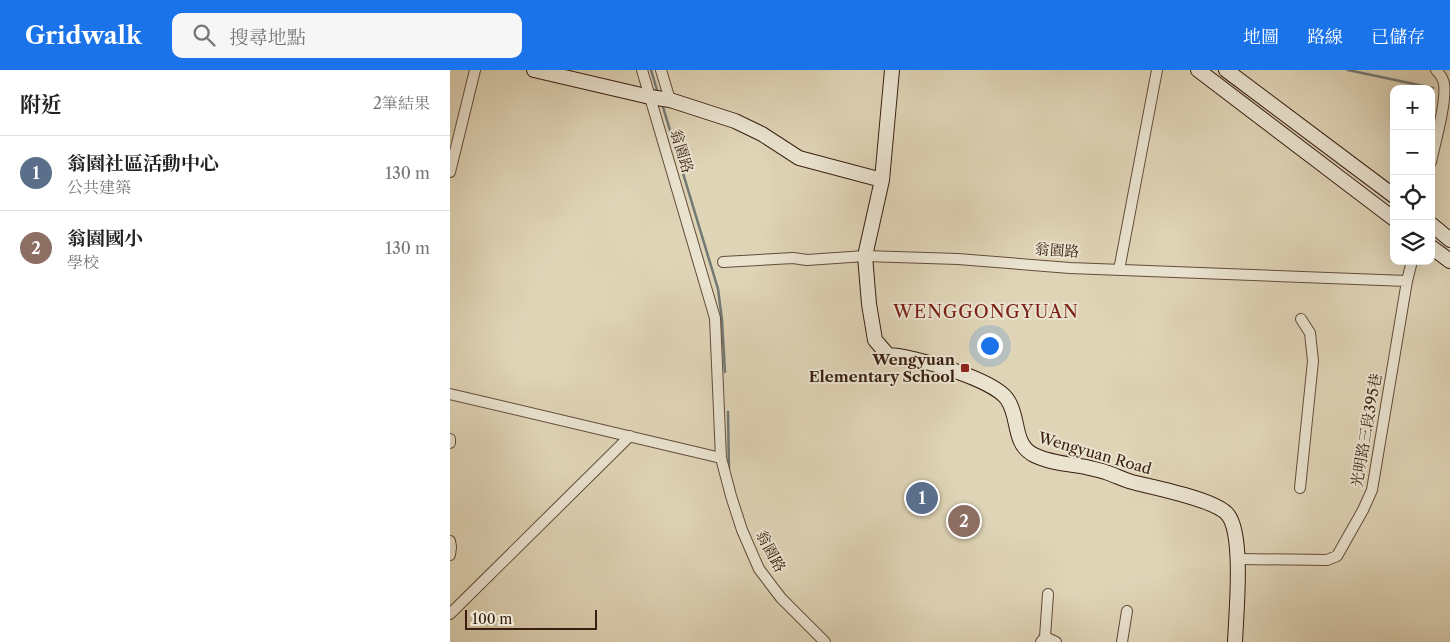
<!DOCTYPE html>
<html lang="zh-TW">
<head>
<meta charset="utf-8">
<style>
  :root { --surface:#fff; --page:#f6f6f6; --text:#222; --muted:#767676; --line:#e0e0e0; --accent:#1a73e8 }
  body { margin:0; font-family:"Libre Caslon Text","Noto Serif TC",serif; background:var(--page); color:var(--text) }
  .controls { position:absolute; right:15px; top:15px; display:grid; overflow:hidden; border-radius:10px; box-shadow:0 5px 20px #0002 }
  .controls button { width:45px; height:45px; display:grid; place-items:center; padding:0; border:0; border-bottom:1px solid var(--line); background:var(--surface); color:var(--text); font:25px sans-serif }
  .scale { position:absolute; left:15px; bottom:12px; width:132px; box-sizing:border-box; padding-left:5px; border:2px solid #391e10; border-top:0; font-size:14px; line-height:18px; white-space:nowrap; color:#391e10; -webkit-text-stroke:4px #eae3d0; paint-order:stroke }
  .you { position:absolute; left:539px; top:275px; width:18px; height:18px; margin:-12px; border:4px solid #fff; border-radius:50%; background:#1a73e8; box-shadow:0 0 0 8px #1a73e833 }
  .badge { display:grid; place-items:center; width:32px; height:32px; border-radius:50%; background:var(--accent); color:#fff; font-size:16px; font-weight:700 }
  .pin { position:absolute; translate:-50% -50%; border:2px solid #fff; box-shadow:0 1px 5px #0006 }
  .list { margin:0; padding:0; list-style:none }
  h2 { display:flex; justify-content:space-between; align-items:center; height:65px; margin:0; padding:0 20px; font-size:21px }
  h2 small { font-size:16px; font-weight:400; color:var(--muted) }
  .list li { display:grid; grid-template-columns:32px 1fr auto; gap:15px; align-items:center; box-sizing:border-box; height:75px; padding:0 20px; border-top:1px solid var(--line) }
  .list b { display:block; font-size:19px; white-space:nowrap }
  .list p { margin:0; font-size:16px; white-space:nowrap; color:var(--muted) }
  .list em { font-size:16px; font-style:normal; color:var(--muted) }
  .icon { flex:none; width:28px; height:28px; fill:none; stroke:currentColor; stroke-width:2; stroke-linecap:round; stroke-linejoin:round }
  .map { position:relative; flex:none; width:1000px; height:572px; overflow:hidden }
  header { display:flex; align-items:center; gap:30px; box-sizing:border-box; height:70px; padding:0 25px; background:var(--accent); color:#fff }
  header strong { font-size:24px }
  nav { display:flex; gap:28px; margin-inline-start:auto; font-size:18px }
  .search { width:350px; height:45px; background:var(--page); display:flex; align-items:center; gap:12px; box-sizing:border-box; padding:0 18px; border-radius:10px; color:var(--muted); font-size:19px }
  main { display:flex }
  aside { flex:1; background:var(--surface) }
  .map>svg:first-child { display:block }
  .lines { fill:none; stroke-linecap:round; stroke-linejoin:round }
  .stream { stroke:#727975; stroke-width:2.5 }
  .street-casing { stroke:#624c3a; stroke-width:12 }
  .secondary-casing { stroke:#391e10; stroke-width:16 }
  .street { stroke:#eae3d0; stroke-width:10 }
  .secondary { stroke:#eae3d0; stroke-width:14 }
  .poi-dot { fill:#8f2418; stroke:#eae3d0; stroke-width:2 }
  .labels { text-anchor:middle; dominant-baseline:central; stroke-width:4; stroke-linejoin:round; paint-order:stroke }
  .street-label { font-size:15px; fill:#391e10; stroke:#eae3d0 }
  .poi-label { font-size:15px; font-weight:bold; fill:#391e10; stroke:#eae3d0; text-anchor:end }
  .quarter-label { font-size:18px; letter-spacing:1px; fill:#7a1f14; stroke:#eae3d0 }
</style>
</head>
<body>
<header>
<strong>Gridwalk</strong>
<div class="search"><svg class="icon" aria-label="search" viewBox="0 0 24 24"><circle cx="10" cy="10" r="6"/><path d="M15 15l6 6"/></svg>搜尋地點</div>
<nav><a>地圖</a><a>路線</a><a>已儲存</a></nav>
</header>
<main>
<aside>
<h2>附近<small>2筆結果</small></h2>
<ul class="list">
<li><span class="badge" style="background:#5c6f8a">1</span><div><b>翁園社區活動中心</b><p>公共建築</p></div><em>130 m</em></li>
<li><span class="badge" style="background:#8d6e63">2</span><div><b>翁園國小</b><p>學校</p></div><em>130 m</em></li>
</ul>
</aside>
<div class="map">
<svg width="1000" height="572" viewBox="0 0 1000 572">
  <rect width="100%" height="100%" fill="#dfd4b6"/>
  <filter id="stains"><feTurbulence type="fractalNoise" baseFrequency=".004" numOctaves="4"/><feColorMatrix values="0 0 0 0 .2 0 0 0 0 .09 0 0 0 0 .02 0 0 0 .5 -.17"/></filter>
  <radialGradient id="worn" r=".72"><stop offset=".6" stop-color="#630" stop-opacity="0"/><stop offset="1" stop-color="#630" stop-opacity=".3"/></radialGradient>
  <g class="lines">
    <path class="stream" d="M201,0L207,20
      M898,0L983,18
      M213,37L268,219L272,250L275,302
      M278,342L279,400"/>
    <g class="street-casing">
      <path id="street" d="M192,0L265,248L271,388L281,426L292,460L309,499L331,528L375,572
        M211,0L220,30
        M981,92C985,73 997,31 994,14C993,8 990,4 986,0
        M0,102L25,0
        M273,192L343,188L357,190L415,186L508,189L620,198L957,211
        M669,200L707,0
        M0,324L271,388
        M0,369V373
        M850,418L863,291L860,263L851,249
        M0,471L1,477L0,485
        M787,489L877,490L887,486L913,440L922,420L957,211L962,191
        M0,544L180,366
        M595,567L606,572
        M591,572L595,567L598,524
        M672,572L677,541"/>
    </g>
    <g class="secondary-casing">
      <path id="secondary" d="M84,0L200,27L220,30L285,51L312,64L349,88L432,110
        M442,0L432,110L415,186L419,234L425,270L438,285C464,286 543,309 557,329C570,347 562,374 584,385C600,393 619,394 636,397C643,399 651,400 658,403C667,406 676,411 686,413C706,418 767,430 778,445C794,465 786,545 785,572
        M748,0L944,149
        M776,0L944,126
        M981,154L1000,170
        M981,177L1000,191"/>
    </g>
    <use href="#street" class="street"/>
    <use href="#secondary" class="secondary"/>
  </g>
  <rect class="poi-dot" x="510" y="293" width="10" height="10" rx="2.5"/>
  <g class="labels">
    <g class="street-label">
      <text transform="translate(232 81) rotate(73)">翁園路</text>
      <text transform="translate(607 180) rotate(4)">翁園路</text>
      <text transform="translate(916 360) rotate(-80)">光明路三段395巷</text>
      <text transform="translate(645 383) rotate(16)">Wengyuan Road</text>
      <text transform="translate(321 481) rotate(62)">翁園路</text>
    </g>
    <g class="poi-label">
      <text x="505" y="289">Wengyuan<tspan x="505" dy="17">Elementary School</tspan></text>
    </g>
    <g class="quarter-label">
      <text x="536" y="242">WENGGONGYUAN</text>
    </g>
  </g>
  <rect width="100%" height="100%" filter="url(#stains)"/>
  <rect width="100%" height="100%" fill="url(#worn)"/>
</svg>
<div class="controls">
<button>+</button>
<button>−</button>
<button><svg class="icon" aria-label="locate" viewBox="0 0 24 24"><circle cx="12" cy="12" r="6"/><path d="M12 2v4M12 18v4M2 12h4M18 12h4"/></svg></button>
<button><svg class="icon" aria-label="layers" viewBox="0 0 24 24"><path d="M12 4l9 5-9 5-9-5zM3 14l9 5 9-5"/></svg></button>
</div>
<div class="scale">100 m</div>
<div class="you"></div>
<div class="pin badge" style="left:472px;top:428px;background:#5c6f8a">1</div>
<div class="pin badge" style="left:514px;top:451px;background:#8d6e63">2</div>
</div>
</main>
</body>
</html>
